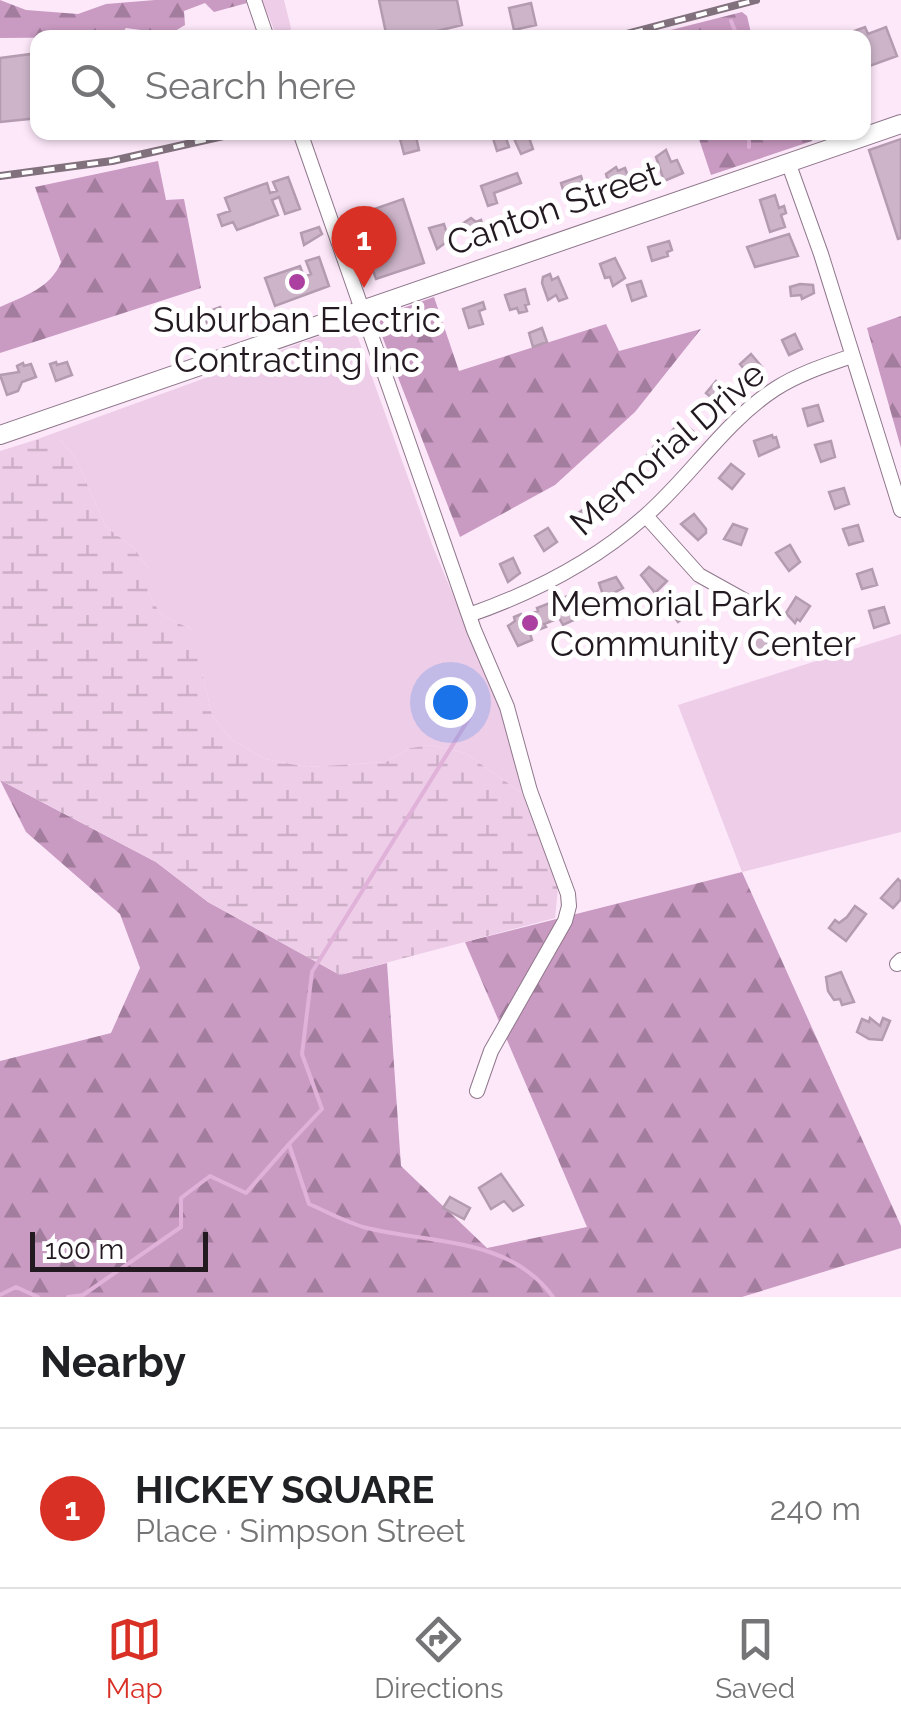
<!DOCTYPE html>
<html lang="en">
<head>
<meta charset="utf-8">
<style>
  :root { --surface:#fff; --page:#f6f6f6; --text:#202124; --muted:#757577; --line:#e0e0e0; --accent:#d93025 }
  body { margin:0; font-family:Raleway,sans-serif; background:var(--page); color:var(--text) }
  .scale { position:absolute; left:30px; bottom:25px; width:178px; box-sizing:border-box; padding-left:10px; border:5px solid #231a21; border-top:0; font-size:28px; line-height:35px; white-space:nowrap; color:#231a21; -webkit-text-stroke:8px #fff; paint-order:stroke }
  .you { position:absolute; left:450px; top:702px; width:35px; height:35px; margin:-25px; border:8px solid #fff; border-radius:50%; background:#1a73e8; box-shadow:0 0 0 15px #1a73e833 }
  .badge { display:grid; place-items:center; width:65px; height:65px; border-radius:50%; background:var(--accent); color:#fff; font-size:32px; font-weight:700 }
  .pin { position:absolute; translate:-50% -82px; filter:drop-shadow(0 2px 5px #0008) }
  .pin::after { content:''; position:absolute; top:52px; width:35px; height:30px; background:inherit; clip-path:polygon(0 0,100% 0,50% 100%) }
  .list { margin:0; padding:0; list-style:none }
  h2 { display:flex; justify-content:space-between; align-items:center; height:130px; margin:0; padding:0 40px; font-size:42px }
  h2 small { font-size:32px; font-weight:400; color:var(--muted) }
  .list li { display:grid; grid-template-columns:65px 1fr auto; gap:30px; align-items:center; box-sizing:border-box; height:160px; padding:0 40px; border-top:2px solid var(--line) }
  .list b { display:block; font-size:38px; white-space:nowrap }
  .list p { margin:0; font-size:32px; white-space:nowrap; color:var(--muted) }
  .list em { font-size:32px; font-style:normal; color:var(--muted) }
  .icon { flex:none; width:55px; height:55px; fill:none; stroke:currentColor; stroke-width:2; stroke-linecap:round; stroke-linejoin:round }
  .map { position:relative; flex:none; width:901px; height:1297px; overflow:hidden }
  .search { position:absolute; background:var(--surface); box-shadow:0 2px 8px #0004; left:30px; right:30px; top:30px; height:110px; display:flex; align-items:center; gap:25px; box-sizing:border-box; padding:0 35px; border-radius:20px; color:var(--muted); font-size:38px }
  .sheet { height:290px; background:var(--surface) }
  nav { display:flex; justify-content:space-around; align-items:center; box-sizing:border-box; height:140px; border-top:2px solid var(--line); background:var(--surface); font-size:28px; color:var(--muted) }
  nav a { display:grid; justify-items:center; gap:5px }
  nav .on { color:var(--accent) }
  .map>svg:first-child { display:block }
  .green { fill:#eecde8 }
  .forest { fill:url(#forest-firs) }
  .wetland { fill:url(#wetland-marsh) }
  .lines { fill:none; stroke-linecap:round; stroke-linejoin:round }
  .stream { stroke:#e0b1d9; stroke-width:4 }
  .building { fill:#cdb4c9; stroke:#b49bb0; stroke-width:2.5 }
  .minor-casing { stroke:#8f778b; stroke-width:16 }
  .secondary-casing { stroke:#8f778b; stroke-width:20 }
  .minor { stroke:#fff; stroke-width:14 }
  .secondary { stroke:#fff; stroke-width:18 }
  .rail-casing { stroke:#80717d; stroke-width:8 }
  .rail { stroke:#fff; stroke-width:4; stroke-dasharray:11; stroke-linecap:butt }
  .poi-dot { fill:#ab40a1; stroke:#fff; stroke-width:4 }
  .labels { text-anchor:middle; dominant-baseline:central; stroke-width:10; stroke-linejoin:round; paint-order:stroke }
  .street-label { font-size:35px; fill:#231a21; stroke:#fff }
  .poi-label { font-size:35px; fill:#231a21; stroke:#fff }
</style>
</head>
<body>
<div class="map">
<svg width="901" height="1297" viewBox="0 0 901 1297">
  <defs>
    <pattern id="forest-firs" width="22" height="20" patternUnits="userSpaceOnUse" patternTransform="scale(2.5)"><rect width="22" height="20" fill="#c99ac2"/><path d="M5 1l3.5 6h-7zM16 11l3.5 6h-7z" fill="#a37d9d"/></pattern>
    <pattern id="wetland-marsh" width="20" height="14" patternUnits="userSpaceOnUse" patternTransform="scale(2.5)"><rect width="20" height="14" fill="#eecde8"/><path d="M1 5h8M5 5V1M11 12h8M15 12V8" fill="none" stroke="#ccafc7"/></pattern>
  </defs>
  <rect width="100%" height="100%" fill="#fde8fa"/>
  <path class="green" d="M262,0H284L291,28L288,37H277Z
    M353,324L433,547L503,715L522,793L465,753L431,745L410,748L386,762L307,767L265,759L232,740L212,715L202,673V648L191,629L161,615L148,592V568L133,547L106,527L75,457L60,440H35Z
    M901,634V832L742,872L678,705Z"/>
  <path class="forest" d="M0,0L26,10L78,14L106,4L155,0H246L247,3L214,12L205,3L184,11L185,25L165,37H150L141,30L126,28L119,37L0,38Z
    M742,12L747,16L752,37H643Z
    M697,133V132L813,133L812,141L711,175Z
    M158,161L166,200L184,199L201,288L0,353V307C24,296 51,288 61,262L35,187Z
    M434,297L459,371L606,324L619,351L701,329L635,412L555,485L460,537L375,318Z
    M901,316V448L867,328Z
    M0,780L156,862L208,902L340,975L387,963L401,1166L487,1248L587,1227L465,942L742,872L901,1226V1248L742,1297H0V1061L111,1033L140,968L120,914L26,832Z"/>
  <path class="wetland" d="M35,440H60L75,457L106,527L133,547L148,568V592L161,615L191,629L203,648L202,673L212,715L232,740L265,759L307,767L386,762L410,748L431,745L465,753L522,793L558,888L555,918L340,975L208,902L156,862L0,780V451Z"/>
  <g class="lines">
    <path class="stream" d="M731,21L738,38
      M749,147V132
      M289,1144L322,1109L302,1054L312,972L470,717
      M0,1295L16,1287L38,1297
      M68,1297L83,1295L181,1227V1198L210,1176L246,1193L289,1144L309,1204C328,1212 347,1223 367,1228C432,1244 510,1237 553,1297"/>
  </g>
  <path class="building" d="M379,0H457L462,25L408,38H387Z
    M531,3L536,25L514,30L509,8Z
    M865,27L868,34L886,27L897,56L864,68V38H856L854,31Z
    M31,54L35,88H38V118L0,122V58Z
    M415,132L419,150L404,154L399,135Z
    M491,132H504L509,147L497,151Z
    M511,132H527L533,149L521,154Z
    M901,139V238L898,239L869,150Z
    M666,150L671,162L677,160L683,173L664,181L656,157Z
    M616,167L618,171L625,168L630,182L617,191L616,187L610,189L606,174Z
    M517,173L521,183L494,193L497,203L488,206L481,186Z
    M581,176L586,192L566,199L561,183Z
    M288,177L300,209L285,214L279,197L272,200L278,215L237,230L233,222L222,226L218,215L230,211L225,198L267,183L270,193L277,191L273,182Z
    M775,195L779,208L784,206L786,213L781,215L785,227L770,232L760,200Z
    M403,199L424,263L376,279L354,216Z
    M471,218L476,222L481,220L483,227L471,235L469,232L465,233L462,224Z
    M444,224L449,240L437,249L429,228Z
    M319,227L322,234L304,245L301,233Z
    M789,234L798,256L755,267L747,247Z
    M669,241L672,250L667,252L668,256L652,261L648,247Z
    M319,257L329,286L275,306L265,278L300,266L304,277L311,274L306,261Z
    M615,258L625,278L613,286L610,277L605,278L600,264Z
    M550,274L552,280L558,277L567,298L559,301L556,295L548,300L542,283L543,277Z
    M641,281L646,296L632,301L627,285Z
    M800,284L813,285L814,293L802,299L801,295L791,296L790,287Z
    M525,289L529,304L525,305L527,311L519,313L517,308L510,310L505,295Z
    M483,302L485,309L479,311L483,324L469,328L463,309Z
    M220,307L225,320L208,326L204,313Z
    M542,328L547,342L533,347L529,333Z
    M795,334L802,349L789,355L782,340Z
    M751,354L762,367L750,376L740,364Z
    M56,362L57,365L67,362L72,375L56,381L50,364Z
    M23,363L24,366L31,364L36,377L22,382L18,391L7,395L0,375L19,372L17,366Z
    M716,381L729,392L719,404L706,393Z
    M818,405L823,421L808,426L803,409Z
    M681,421L694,432L684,443L671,432Z
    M772,435L773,438L776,437L779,447L759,456L754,441Z
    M831,441L835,457L821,462L815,445Z
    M655,445L669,457L670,461L664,469L651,465L645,458Z
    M731,464L744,474L732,489L719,478Z
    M622,477L634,490L623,501L610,489Z
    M844,488L849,504L835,509L829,492Z
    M589,505L599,519L587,528L577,514Z
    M694,514L706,529V533L698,540L681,524Z
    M733,524L747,529L741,545L724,539Z
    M858,525L863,541L849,545L843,529Z
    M548,528L557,542L544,551L535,536Z
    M790,545L800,562L789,571L776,553Z
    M513,558L520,573L508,582L500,564Z
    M649,567L667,581L655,593L641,575Z
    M872,569L877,585L862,589L857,574Z
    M616,577L623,588L604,598L599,583Z
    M568,596L576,619L563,625L559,618L544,624L546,627L530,633L532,640L518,646L508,626L515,621L514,617L521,614L523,617L538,611L537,608Z
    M681,597L691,612L678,622L667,607Z
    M796,597L810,606L800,621L797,619L795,623L786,613Z
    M884,607L889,623L874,628L869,611Z
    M766,632L767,636L771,634L774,642L768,644L770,648L755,654L749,638Z
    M713,635L730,643L723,658L706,650L708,646L704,645L707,637L711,639Z
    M898,879L901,882V899L893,908L881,898Z
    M855,906L866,914L846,941L829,928L835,920L839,923L847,917Z
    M841,972L854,1002L842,1005L840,999L834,1000L828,991L826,977Z
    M870,1018L880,1026L883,1018L890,1021L882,1040L869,1039L857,1032L862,1019L869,1022Z
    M501,1174L523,1205L513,1211L504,1201L491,1209L479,1188Z
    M450,1197L470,1208L464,1219L443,1208Z"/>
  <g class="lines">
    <g class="minor-casing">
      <path id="minor" d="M254,0L267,38
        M300,132L474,630L507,707L530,791L568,894L569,906L565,921L491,1051L477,1091
        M788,162L821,254L901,510
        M646,516L699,575L744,600
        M469,615C532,593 593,562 643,518C690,478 723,423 775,389C798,374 826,365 852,356
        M897,964L901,960"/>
    </g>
    <g class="secondary-casing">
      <path id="secondary" d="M0,435L901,124"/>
    </g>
    <use href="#minor" class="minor"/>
    <use href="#secondary" class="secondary"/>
    <g class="rail-casing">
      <path id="rail" d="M611,38L756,0
        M0,176L112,161L241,132"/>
    </g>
    <use href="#rail" class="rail"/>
  </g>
  <g class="poi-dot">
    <circle cx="297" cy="282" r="10"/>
    <circle cx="530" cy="623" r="10"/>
  </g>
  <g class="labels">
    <g class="street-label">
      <text transform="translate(553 208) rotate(-19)">Canton Street</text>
      <text transform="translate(667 448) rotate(-41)">Memorial Drive</text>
    </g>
    <g class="poi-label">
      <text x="297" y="319">Suburban Electric<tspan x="297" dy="40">Contracting Inc</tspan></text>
      <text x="550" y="603" text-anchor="start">Memorial Park<tspan x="550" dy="40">Community Center</tspan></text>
    </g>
  </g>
</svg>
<div class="scale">100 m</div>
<div class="you"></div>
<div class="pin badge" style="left:364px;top:288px">1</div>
<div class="search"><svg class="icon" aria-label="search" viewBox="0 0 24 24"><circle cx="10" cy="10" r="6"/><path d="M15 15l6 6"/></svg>Search here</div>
</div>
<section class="sheet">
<h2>Nearby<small></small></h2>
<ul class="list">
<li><span class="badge">1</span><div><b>HICKEY SQUARE</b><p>Place · Simpson Street</p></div><em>240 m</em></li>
</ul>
</section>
<nav>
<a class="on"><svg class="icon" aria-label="map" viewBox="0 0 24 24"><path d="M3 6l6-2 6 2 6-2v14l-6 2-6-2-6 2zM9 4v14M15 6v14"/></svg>Map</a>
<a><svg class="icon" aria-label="directions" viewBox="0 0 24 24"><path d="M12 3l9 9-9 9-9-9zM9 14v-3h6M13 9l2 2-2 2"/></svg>Directions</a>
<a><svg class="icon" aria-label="saved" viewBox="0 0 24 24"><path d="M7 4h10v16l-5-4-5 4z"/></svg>Saved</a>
</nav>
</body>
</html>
